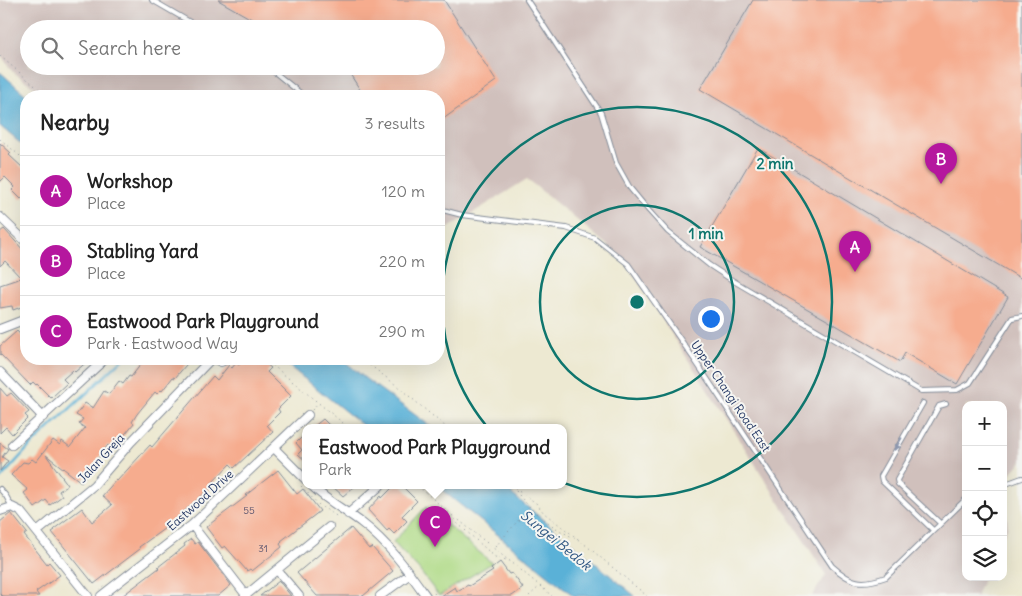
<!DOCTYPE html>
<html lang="en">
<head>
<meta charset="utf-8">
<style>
  :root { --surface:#fff; --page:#f6f6f6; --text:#222; --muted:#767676; --line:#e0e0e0; --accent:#b5179e }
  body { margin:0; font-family:Delius,sans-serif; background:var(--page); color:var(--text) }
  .controls { position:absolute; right:15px; bottom:15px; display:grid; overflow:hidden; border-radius:10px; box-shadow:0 5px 20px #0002 }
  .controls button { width:45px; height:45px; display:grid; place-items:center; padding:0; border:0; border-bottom:1px solid var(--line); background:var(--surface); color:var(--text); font:25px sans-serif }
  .you { position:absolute; left:710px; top:318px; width:18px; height:18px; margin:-12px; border:4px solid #fff; border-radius:50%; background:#1a73e8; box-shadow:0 0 0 8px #1a73e833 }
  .badge { display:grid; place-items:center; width:32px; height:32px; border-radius:50%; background:var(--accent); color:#fff; font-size:16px; font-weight:700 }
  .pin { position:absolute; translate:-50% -41px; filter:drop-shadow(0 1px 2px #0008) }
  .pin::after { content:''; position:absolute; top:26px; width:18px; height:15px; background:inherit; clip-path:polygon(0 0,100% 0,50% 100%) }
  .popup { position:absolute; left:302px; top:424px; width:265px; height:65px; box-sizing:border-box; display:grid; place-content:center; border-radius:10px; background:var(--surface); filter:drop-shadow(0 1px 4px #0005); font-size:16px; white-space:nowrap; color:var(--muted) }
  .popup b { font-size:19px; color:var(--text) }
  .popup::after { content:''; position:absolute; left:50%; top:100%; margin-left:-10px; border:10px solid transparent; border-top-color:var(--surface) }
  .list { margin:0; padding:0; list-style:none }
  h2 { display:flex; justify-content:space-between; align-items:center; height:65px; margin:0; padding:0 20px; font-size:21px }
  h2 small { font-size:16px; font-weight:400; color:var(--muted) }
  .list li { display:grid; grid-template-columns:32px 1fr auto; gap:15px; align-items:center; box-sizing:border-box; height:70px; padding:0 20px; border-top:1px solid var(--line) }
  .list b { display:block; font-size:19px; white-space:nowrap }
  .list p { margin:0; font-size:16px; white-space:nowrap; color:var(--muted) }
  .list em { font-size:16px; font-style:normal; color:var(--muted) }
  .icon { flex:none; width:28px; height:28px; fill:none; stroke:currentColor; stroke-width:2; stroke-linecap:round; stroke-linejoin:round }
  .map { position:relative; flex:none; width:1022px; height:596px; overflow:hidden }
  .search { position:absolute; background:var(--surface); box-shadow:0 5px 20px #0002; left:20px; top:20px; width:425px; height:55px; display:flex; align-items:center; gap:12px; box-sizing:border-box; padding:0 18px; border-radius:28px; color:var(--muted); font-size:19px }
  .panel { position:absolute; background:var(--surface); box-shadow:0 5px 20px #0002; left:20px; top:90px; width:425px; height:275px; border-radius:20px }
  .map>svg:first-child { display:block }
  .industrial { fill:#d0c0bc; fill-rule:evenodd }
  .green { fill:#afda85; stroke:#658472 }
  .water { fill:#5ab1d7; stroke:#3a709a }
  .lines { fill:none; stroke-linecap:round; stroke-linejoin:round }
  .stream { stroke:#5ab1d7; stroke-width:2.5 }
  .building { fill:#f6ac8e }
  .service-casing { stroke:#848c98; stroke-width:6 }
  .minor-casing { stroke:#848c98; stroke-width:10 }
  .path { stroke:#848c98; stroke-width:1; stroke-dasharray:1 4; stroke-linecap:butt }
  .service { stroke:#fff; stroke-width:4 }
  .minor { stroke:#fff; stroke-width:8 }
  .oneway { fill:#8d97ae }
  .ring { fill:none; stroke:#0f766e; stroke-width:2.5 }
  .labels { text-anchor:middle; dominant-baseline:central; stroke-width:4; stroke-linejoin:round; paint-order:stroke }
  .number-label { font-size:10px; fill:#524e6a }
  .street-label { font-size:12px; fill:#1b2f5e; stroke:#f6f6f2 }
  .water-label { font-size:14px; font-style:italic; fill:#2e5682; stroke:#f6f6f2 }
  .centre { fill:#0f766e; stroke:#f6f6f2; stroke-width:2.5 }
  .ring-label { font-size:15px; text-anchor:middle; font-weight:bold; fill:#0f766e; stroke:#f6f6f2; stroke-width:4; stroke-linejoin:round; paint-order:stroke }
</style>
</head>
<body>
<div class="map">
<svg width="1022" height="596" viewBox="0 0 1022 596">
  <rect width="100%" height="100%" fill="#f6f6f2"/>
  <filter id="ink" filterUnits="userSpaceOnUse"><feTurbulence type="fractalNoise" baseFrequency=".02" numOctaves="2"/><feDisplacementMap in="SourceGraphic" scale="10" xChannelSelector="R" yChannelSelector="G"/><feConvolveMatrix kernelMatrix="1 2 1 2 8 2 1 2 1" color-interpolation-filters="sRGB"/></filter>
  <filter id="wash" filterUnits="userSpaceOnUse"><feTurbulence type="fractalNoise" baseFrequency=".0096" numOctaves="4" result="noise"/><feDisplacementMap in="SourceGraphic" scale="20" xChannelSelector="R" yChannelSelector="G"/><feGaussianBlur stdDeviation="1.12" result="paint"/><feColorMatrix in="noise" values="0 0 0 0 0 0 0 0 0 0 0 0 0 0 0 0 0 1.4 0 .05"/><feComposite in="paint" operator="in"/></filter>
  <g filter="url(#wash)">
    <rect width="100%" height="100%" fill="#ede9d2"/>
    <path class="industrial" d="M0,0H1022V461L1003,482L1008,526L1003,537V405H966V577H984L977,594V596H812L826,575L623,258L527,179L439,234V96H46L12,71L0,54ZM29,29H436V66H29Z"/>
    <path class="green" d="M426,507L492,563L439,596L419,570L393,542Z"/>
    <path class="water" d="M0,72L27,96L26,148L0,126Z
      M280,359H342L366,379L433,428H366Z
      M437,486H502L635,596H574Z"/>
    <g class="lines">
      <path class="stream" d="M0,479L29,447L123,359"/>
    </g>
    <g id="blocks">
      <path class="building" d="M218,0H444L496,81L439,122V96H364L350,74L336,66H436V29H269Z
        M753,0H1022V279L700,89Z
        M0,143L11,153L9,155L23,168L26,165V194L21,199L12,190L15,187L5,177L0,182Z
        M758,148L1008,297L957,384L905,353L900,362L700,247Z
        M4,229L26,253V298L22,299L24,306L13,310L12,306L0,308V285L21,278L5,261L0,266V232Z
        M17,331L26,341V359H90L75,372L73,370L63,379L67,383L51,398L37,384L36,385L33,382L30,385L0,354V346Z
        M145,359H191L175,378L173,377L162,391L161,390L157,394L155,392L137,414L132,422L134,423L118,443L115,441L110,447L108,445L81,482L46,455L68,485L59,491L62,496L50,505L46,500L35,508L24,493L28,490L11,475L23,462L28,463L32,459L36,462L53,440L60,445L62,441L70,447L85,428L79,424L83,419L76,415L85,403L93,408L104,391L109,394L119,381L123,384L129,376L131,377Z
        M244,359H260L271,368L267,372L291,396L278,409L280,412L267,425L273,432L234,468L230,464L212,483L214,485L206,492L168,526L139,547L140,549L94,584L52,532L55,530L54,529L82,508L92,522L112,505L102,496L116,480L117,481L150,445L152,447L213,376L217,380L229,365L232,368L236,363L239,365Z
        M0,388L7,396L11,393L29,412L25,415L28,418L12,434L6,427L0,433Z
        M323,419L332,428H312Z
        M302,437L306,440V461L298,454L302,450L296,443Z
        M0,443L8,449L2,457L8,461L0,471Z
        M278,470L297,494L303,489L320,511L281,541L282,542L280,544L282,547L252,571L250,569L247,571L225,546L222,548L206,527L247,496L246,495Z
        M332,486H355L343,496Z
        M394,486H402L417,501L402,516L407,521L394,534L389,529L387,531L368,510L381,496L382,498Z
        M11,513L27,533L24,535L47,564L49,562L60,575L36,592L39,596H2L0,594V522Z
        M351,528L369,549L372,547L393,571L363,596H317L297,573Z
        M191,539L195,544L198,542L231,585L218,596H122L159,568L158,567L185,546L184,544Z
        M500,562L509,574L512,573L523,588L512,596H441L455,587L457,591L468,585L469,586L493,571L491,569Z
        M279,581L291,596H260Z"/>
    </g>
  </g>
  <g filter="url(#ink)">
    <use href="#blocks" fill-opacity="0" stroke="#848c98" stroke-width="1"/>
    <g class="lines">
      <g class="service-casing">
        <path id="service" d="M152,0L202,29
          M527,0L601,113L616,163L630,188L649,211L668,232L709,265L732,280L921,391L957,390L970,383L1012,318L1022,316
          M267,66L304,96
          M439,209L462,215L566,228L595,238L628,264L694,359L832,566C851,583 861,586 886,577L966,499
          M923,403L881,476L882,481L933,530
          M1003,485L1022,478
          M0,489L6,496L12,507
          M940,523L898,484L897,480L939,406L946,404"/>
      </g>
      <g class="minor-casing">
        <path id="minor" d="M0,217L26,242
          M0,329L26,319
          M214,359L221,362L228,359
          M0,372L43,417
          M12,445L105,359
          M274,448L306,480
          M312,486C327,501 345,510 362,523C388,543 407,569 426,596
          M0,511L12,507L20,511L88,596
          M348,514L380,486
          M192,525L246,595
          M37,532L94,485L131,442L211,359
          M277,570L299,596
          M101,596L192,525L308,415
          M245,596L329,527
          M380,596L410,574"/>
      </g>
      <path class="path" d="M0,56L47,96
        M0,139L26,161
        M265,359L349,428
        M362,359L396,385L447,428
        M312,410L318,403
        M301,486L319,505L338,517
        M418,486L454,517L456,522L495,557L510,561L552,596
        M511,486L536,503L544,513L582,542L647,596
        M516,491C531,512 555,530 579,540
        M455,517L508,560
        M495,547L530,507
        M434,593L436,596
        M529,596L539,587"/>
      <use href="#service" class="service"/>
      <use href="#minor" class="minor"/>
    </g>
    <defs><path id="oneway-solid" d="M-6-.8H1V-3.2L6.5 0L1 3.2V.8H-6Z" transform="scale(1.25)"/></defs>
    <use class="oneway" href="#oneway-solid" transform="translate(898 444) rotate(120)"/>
  </g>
  <g class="ring">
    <circle cx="637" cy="302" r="97"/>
    <circle cx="637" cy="302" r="195"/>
  </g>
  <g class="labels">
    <g class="number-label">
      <text x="249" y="510">55</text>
      <text x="263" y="548">31</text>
    </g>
    <g class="street-label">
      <text transform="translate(731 396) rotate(56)">Upper Changi Road East</text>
      <text transform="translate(101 458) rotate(-47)">Jalan Greja</text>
      <text transform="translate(200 500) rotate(-42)">Eastwood Drive</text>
    </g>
    <g class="water-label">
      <text transform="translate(556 540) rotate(39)">Sungei Bedok</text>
    </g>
  </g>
  <circle cx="637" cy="302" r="8" class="centre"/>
  <g class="ring-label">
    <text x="775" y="169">2 min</text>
    <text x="706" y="239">1 min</text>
  </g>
</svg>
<div class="controls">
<button>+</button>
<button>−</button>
<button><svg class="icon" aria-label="locate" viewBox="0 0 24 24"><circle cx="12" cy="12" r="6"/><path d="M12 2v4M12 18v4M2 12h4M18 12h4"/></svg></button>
<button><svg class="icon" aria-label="layers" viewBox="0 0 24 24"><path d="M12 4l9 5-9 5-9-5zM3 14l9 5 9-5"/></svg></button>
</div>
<div class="you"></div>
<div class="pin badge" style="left:855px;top:272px">A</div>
<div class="pin badge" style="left:941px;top:184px">B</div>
<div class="pin badge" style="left:435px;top:547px">C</div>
<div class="popup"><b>Eastwood Park Playground</b>Park</div>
<div class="search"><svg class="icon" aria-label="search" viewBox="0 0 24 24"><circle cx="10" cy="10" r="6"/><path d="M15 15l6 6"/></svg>Search here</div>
<section class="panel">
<h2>Nearby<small>3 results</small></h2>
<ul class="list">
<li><span class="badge">A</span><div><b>Workshop</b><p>Place</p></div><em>120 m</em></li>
<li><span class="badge">B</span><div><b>Stabling Yard</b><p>Place</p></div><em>220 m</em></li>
<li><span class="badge">C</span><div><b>Eastwood Park Playground</b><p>Park · Eastwood Way</p></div><em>290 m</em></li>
</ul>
</section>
</div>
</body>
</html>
